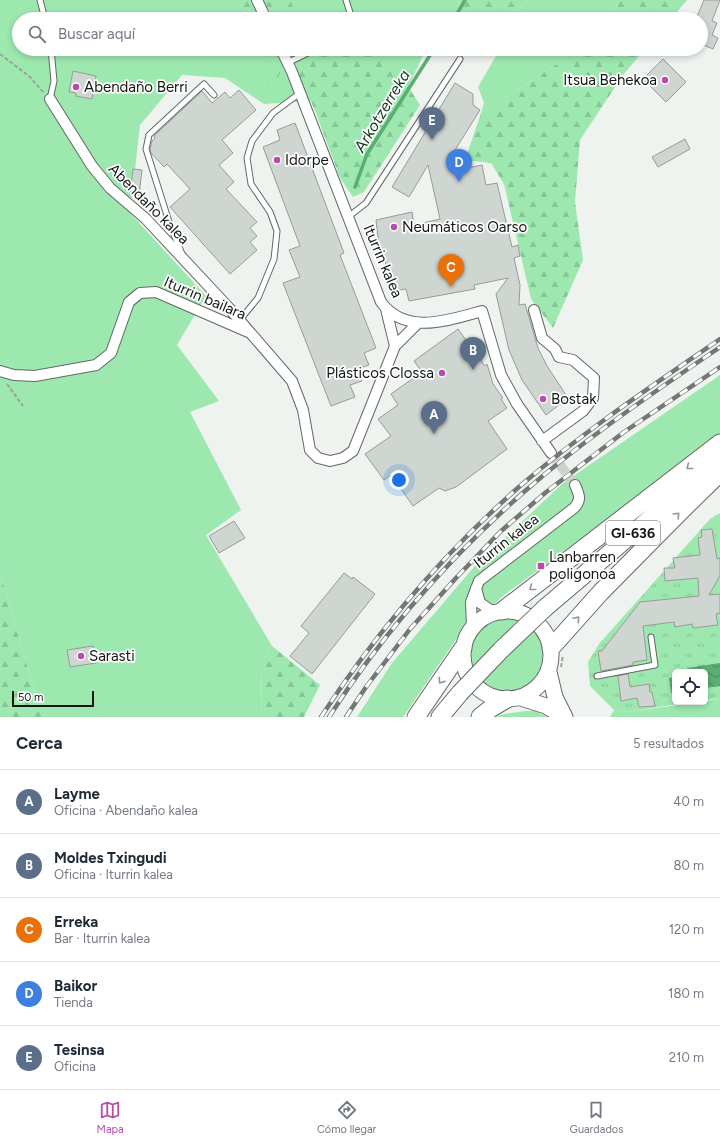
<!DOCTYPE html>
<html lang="es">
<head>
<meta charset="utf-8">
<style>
  :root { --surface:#fff; --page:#f6f6f7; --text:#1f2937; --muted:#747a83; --line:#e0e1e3; --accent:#b84cad }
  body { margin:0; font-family:Figtree,sans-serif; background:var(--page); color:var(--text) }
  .controls { position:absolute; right:12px; bottom:12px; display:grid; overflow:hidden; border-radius:6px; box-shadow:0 2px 6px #0003 }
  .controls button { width:36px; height:36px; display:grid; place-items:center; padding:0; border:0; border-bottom:1px solid var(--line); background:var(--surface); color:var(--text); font:20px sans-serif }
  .scale { position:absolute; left:12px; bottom:10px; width:82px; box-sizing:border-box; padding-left:4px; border:2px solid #141614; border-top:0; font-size:11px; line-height:14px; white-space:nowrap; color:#141614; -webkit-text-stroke:3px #fefffe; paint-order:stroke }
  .you { position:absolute; left:399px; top:480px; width:14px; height:14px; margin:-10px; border:3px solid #fff; border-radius:50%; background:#1a73e8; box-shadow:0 0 0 6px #1a73e833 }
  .badge { display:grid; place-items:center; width:26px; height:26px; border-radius:50%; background:var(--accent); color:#fff; font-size:13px; font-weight:700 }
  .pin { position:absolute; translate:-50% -33px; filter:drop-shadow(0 1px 2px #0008) }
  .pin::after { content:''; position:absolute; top:21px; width:14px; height:12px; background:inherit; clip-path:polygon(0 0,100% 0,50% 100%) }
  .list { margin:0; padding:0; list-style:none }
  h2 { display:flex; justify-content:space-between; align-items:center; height:52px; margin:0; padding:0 16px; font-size:17px }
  h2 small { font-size:13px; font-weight:400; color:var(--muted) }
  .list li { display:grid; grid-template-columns:26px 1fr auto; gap:12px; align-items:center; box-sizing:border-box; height:64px; padding:0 16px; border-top:1px solid var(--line) }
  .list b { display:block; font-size:15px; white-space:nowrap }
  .list p { margin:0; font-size:13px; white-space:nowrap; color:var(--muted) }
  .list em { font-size:13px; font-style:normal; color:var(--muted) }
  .icon { flex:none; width:22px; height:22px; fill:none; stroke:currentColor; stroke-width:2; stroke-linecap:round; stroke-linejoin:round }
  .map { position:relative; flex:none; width:720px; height:717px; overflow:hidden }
  .search { position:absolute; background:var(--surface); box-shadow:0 2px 6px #0003; left:12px; right:12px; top:12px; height:44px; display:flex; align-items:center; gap:10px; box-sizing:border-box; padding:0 14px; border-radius:22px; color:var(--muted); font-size:15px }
  .sheet { height:372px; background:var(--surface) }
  nav { display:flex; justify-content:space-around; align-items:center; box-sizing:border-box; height:56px; border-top:1px solid var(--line); background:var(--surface); font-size:11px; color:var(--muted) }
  nav a { display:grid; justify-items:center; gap:2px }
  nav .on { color:var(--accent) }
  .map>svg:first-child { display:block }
  .grass { fill:#9ce8af }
  .forest { fill:url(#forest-firs) }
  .park { fill:url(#park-tufts) }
  .water { fill:url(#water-waves) }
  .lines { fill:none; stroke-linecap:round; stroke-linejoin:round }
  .stream { stroke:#5aae73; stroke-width:3.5 }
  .building { fill:#cfd5d0; stroke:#979c98 }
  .street-tunnel { stroke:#cdd2ce; stroke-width:10; stroke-dasharray:10 5; stroke-linecap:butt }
  .lane-casing { stroke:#636864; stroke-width:7 }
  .street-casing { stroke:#636864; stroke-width:12 }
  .secondary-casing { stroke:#636864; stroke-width:17 }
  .primary-casing { stroke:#636864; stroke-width:19 }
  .path { stroke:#9ea29f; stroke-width:2; stroke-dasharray:4 2; stroke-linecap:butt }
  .lane { stroke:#fff; stroke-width:5 }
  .street { stroke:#fff; stroke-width:10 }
  .secondary { stroke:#fff; stroke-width:15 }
  .primary { stroke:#fff; stroke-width:17 }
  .rail-casing { stroke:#747774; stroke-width:4.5 }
  .rail { stroke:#fefffe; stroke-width:3; stroke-dasharray:9; stroke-linecap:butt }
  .primary-bridge-casing { stroke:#636864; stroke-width:19; stroke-linecap:butt }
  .primary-bridge { stroke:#fff; stroke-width:17 }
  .oneway { stroke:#959695 }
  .poi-dot { fill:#b84cad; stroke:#fefffe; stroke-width:1.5 }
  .labels { text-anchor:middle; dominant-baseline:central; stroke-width:3.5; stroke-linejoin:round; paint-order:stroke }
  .shield { fill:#fefffe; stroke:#5a5c5a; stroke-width:1 }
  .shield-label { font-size:14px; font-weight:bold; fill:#141614 }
  .poi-label { font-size:15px; fill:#141614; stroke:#fefffe; text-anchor:start }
  .street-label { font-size:15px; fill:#141614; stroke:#fefffe }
  .water-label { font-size:16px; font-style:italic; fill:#153820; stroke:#fefffe }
</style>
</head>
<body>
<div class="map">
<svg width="720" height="717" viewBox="0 0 720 717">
  <defs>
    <pattern id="forest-firs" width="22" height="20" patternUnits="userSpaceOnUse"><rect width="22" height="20" fill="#9ce8af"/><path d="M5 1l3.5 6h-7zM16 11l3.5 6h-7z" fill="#86c696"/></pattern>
    <pattern id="park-tufts" width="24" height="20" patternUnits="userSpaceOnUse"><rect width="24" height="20" fill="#9ce8af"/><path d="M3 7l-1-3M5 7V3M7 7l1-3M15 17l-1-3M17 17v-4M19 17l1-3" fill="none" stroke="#86c696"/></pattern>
    <pattern id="water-waves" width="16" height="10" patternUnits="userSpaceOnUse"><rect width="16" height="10" fill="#5aae73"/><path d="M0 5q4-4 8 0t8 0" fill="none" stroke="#498d5d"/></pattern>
  </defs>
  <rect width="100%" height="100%" fill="#eef3ef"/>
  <path class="grass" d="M0,0H460L456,15L450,19H19V49H426L388,129L325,100L264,104L225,78L182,75L140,125L130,213L206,296L177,345L219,401L190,412L241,510L206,535L272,646L261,664L262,717H42L0,572Z
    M529,0H620L609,19H514L516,13Z
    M500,49H580L481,113L484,103L478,87Z
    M720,375V437L504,595L457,638L403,717H357L392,663L474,567L562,484Z
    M471 655a36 36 0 1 1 72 0a36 36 0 1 1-72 0Z
    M720,699V717H610L614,710L628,712Z
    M526,711H535L547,717H495L504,714Z"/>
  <path class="forest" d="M230,0H253L263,19H242L230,3Z
    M262,0H290L297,16L305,19H271Z
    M460,0H529L516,13L514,19H462L456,15Z
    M620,0H687L671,19H609Z
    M262,49H277L284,64L275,84L267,82L274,66L266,59Z
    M285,49H373L406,83L420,105L364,192L353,197L340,178L314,108Z
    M580,49H645L623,75L580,140L575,202L583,260L553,328L531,299L504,184L491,163L465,160L481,113Z
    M0,572L42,717H0Z
    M272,646L320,685L304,717H262L261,664Z"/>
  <path class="park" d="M720,513V699L705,700V672H675V702H690L628,712L614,710L590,686L588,662L599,644L710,519Z"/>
  <path class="water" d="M720,663V686L705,688V672H687V668Z
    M675,677V692L671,693L669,678Z"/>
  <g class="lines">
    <path class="stream" d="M454,19L465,0
      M355,187L367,154L434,49"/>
  </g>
  <path class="building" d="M704,0H720L712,21L717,23L712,35L718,38L713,49L701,44V19H696Z
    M663,59L686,82L666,102L643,79Z
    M73,71L96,76L92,99L76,96V93L69,92Z
    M455,83L473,94V105L480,110L455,150L458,170L482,165L486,185L497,183L512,247L518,245L520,256L514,258L520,285L519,305L525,304L538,348L547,366L568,398L546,415L522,380L509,350L496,294L508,278L474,285L475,289L409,301L406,289L394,291L390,273L388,274L384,256H380L376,220L412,212L414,225L440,219L428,165L409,197L392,187Z
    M239,90L256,110L222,140L233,153L219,165L234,182L226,189L257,222L250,228L257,236L250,242L257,250L230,274L170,207L190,189L167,164L164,167L151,153L150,149L152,141L155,138L154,136L202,91L212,103L225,92L230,98Z
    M295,123L344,253L340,255L376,348L364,353L369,365L357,369L362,381L350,385L355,397L331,406L283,283L300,277L289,250L300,246L263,147L280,140L277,130Z
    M685,139L690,149L658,167L652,157Z
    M133,169L142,170L139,196L130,195Z
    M458,329L485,366L487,364L493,384L503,398L501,399L507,408L488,421L507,449L456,487L445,491L439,488L413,506L391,475L384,480L365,454L391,436L378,419L398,405L391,394L422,372L414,361Z
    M234,521L245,538L219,553L209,536Z
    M712,529L717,559L720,558V576L709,595L720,594V613L716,614L718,625L693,628L692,624L675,627L674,622L643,626L647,660L633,662V665L601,671L598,651H602L640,602L699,596L698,578L665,581L664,568H675L673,558L700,555L698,538L702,537L701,530Z
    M344,573L352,579L353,577L375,594L312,674L290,656L309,633L301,626Z
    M93,646L96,663L70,667L67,650Z
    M628,674L630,687L649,684L650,692H652L655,706L639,707L637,698L621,701L618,676Z"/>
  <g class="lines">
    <path class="street-tunnel" d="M551,453L575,485"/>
    <g class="lane-casing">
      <path id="lane" d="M40,0L45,19
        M346,0L352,19
        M287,63L316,49
        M50,99L54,81L51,49
        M348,217L366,203L460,59
        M182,254L170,225L146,149L149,135L204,84L214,95
        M239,321L258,298L274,259L277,231L270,212L251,184L247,158L252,141L273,113L300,93
        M597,676L655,665L651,637"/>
    </g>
    <g class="street-casing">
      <path id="street" d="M257,0L266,19
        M281,49L292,72L381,302C406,336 449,320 482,311L501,375L517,404L551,453
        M50,99L92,166L110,188L146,219L229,308L292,381L303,410L310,450L318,458L330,461L343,458L353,451L395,346L417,324
        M386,309L395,346
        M534,310L542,338L555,349L559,357L573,360L594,378L593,398L583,411L542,441
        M0,371L14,375L35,376L96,365L111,353L129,302L140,293L156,292L248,332
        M476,588L480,603L495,613
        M472,628L471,602L479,581L574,508C582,500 579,494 575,485"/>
    </g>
    <g class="secondary-casing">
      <path id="secondary" d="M463 655a44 44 0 1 1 88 0a44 44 0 1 1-88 0Z
        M549,672L555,697L565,717
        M521,698L546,706L564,717"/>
    </g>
    <g class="primary-casing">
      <path id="primary" d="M545,608L720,459
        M502,611L720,443
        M551,648L601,592L682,510L720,473
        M416,717L463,648
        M440,717L460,693
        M480,717L490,709L507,699"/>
    </g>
    <path class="path" d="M0,54L30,77L44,93
      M7,384L23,406
      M561,667L563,655"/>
    <use href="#lane" class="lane"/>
    <use href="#street" class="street"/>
    <use href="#secondary" class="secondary"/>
    <use href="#primary" class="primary"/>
    <g class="rail-casing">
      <path id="rail" d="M321,717C377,631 443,554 520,486C583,432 652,386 720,339
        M329,717C383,633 450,557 525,491C586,438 653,393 720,347
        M346,717L366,687L410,629L456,578L500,532L545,493L624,432L720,367"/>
    </g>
    <use href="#rail" class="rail"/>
    <g class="primary-bridge-casing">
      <path id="primary-bridge" d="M460,693L501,650L545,608"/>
    </g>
    <use href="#primary-bridge" class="primary-bridge"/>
  </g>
  <defs><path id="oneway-chevron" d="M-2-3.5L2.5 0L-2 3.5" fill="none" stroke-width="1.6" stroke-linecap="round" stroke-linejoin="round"/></defs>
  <g class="oneway">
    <use href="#oneway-chevron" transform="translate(689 467) rotate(142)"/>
    <use href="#oneway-chevron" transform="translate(677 515) rotate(-46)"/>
    <use href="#oneway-chevron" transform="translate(532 588) rotate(142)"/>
    <use href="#oneway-chevron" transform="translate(577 619) rotate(-49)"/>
    <use href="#oneway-chevron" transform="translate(441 681) rotate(125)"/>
  </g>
  <g class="poi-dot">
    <circle cx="665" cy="80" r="4"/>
    <circle cx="76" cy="87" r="4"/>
    <circle cx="277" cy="160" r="4"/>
    <circle cx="394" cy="227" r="4"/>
    <circle cx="442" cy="373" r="4"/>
    <circle cx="543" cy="399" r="4"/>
    <rect x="537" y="562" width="8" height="8" rx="2"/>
    <circle cx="81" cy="656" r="4"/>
  </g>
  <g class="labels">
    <rect class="shield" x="606" y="521" width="54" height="24" rx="3"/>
    <g class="shield-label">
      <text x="633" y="533">GI-636</text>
    </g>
    <g class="poi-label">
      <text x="657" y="80" text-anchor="end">Itsua Behekoa</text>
      <text x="84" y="87">Abendaño Berri</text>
      <text x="285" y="160">Idorpe</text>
      <text x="402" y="227">Neumáticos Oarso</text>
      <text x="434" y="373" text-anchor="end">Plásticos Clossa</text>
      <text x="551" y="399">Bostak</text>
      <text x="549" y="557">Lanbarren<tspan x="549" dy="17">poligonoa</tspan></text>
      <text x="89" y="656">Sarasti</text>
    </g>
    <g class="street-label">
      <text transform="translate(149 204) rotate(45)">Abendaño kalea</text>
      <text transform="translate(383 261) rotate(67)">Iturrin kalea</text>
      <text transform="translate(205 298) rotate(23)">Iturrin bailara</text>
      <text transform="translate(506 541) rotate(-38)">Iturrin kalea</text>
    </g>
    <g class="water-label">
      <text transform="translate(382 111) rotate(-59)">Arkotzerreka</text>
    </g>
  </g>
</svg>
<div class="controls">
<button><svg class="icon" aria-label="locate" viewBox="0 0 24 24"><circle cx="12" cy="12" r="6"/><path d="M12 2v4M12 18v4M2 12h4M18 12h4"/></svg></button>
</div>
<div class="scale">50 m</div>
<div class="you"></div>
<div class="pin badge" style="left:434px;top:434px;background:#5c6f8a">A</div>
<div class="pin badge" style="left:473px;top:370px;background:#5c6f8a">B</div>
<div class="pin badge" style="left:451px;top:287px;background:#e8710a">C</div>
<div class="pin badge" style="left:459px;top:182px;background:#3f7fe0">D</div>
<div class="pin badge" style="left:432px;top:140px;background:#5c6f8a">E</div>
<div class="search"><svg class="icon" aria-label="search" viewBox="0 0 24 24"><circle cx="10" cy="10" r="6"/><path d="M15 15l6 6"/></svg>Buscar aquí</div>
</div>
<section class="sheet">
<h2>Cerca<small>5 resultados</small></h2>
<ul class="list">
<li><span class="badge" style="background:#5c6f8a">A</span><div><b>Layme</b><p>Oficina · Abendaño kalea</p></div><em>40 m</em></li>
<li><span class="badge" style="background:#5c6f8a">B</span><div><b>Moldes Txingudi</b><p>Oficina · Iturrin kalea</p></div><em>80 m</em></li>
<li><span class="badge" style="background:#e8710a">C</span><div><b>Erreka</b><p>Bar · Iturrin kalea</p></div><em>120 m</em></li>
<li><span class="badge" style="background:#3f7fe0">D</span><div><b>Baikor</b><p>Tienda</p></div><em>180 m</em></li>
<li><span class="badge" style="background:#5c6f8a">E</span><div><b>Tesinsa</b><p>Oficina</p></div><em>210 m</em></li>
</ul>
</section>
<nav>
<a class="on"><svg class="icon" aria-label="map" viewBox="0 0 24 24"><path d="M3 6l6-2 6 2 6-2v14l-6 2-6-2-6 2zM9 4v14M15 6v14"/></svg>Mapa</a>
<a><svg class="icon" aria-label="directions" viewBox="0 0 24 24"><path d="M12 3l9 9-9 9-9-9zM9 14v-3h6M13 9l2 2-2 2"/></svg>Cómo llegar</a>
<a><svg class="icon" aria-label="saved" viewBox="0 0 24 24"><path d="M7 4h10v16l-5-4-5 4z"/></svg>Guardados</a>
</nav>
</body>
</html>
